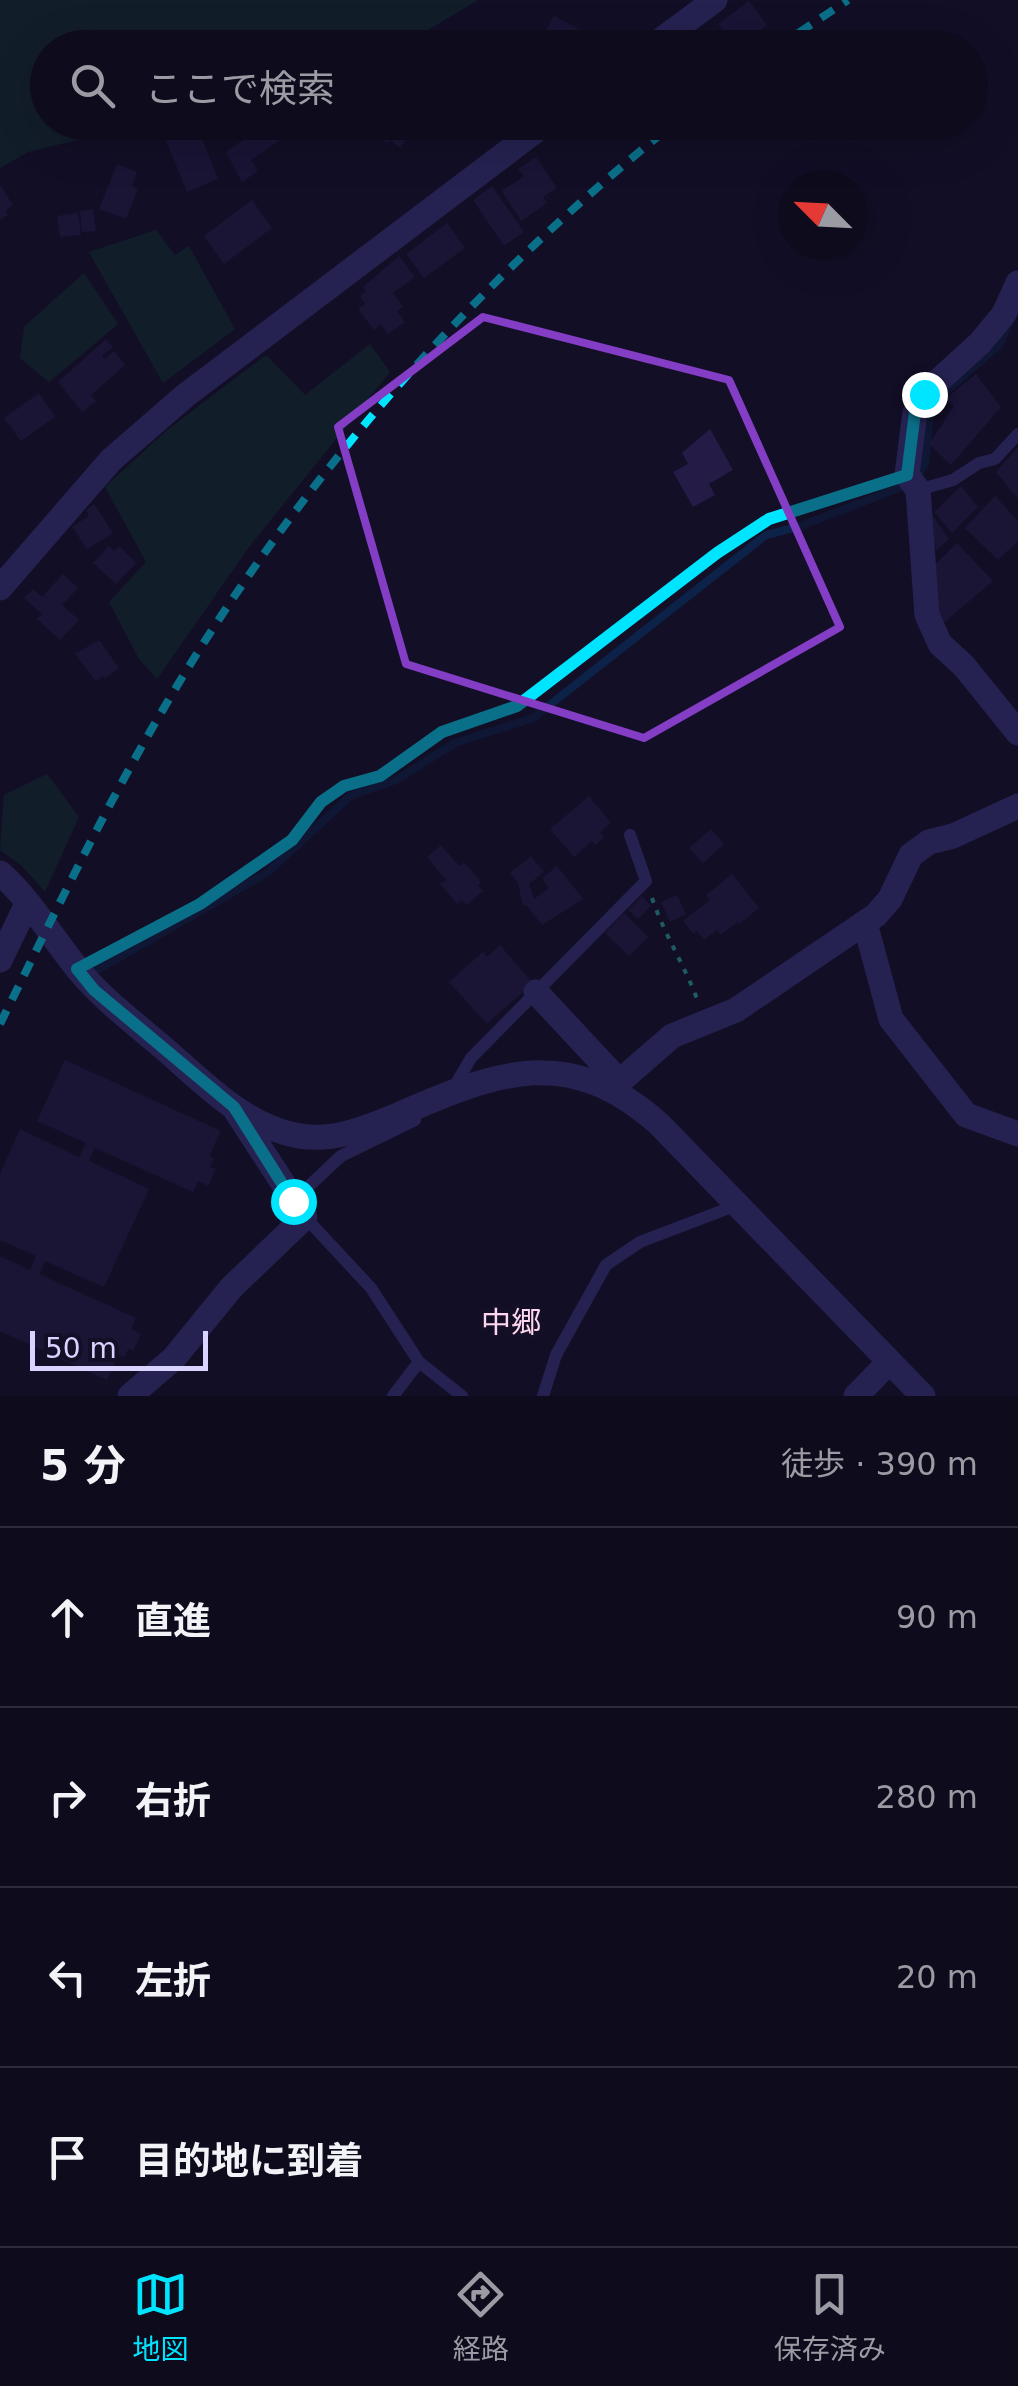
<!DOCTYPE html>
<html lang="ja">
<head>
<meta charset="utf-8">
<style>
  :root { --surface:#0e0b1c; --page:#1c1929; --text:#f1f3f6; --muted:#9b9ba3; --line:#2e2b3b; --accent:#00e5ff }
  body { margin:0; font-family:"DejaVu Sans","Noto Sans JP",sans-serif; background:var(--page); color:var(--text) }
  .compass { position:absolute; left:778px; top:170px; width:90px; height:90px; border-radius:50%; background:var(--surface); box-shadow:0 10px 40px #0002; rotate:294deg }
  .scale { position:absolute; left:30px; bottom:25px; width:178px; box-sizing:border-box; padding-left:10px; border:5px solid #d9d4ff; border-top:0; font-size:28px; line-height:35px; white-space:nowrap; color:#d9d4ff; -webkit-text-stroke:8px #130f26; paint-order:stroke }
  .stop { position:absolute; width:30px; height:30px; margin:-22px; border:8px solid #00e5ff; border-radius:50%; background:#fff }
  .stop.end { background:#00e5ff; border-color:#fff; box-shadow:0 2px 10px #0008 }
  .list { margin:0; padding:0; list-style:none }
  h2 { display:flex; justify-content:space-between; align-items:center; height:130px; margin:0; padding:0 40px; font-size:42px }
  h2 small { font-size:32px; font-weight:400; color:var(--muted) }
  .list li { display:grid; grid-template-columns:65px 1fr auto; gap:30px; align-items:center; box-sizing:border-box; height:180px; padding:0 40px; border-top:2px solid var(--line) }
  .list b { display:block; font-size:38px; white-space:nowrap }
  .list em { font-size:32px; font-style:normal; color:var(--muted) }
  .icon { flex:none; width:55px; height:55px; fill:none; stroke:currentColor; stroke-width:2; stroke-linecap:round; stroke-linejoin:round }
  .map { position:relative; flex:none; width:1018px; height:1396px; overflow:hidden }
  .search { position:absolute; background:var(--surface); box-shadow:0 10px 40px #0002; left:30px; right:30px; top:30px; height:110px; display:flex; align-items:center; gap:25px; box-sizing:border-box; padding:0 35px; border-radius:55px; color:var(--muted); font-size:38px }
  .sheet { height:850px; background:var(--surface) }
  nav { display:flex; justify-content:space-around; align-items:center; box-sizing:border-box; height:140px; border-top:2px solid var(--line); background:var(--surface); font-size:28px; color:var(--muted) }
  nav a { display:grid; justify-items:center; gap:5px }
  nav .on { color:var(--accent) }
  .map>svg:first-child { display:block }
  .green { fill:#12302f }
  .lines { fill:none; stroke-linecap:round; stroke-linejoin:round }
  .stream { stroke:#0c2248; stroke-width:8 }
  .building { fill:#241b47 }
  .path { stroke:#2fb8b0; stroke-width:4; stroke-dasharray:5 8; stroke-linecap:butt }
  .service { stroke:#3d3a85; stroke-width:12 }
  .minor { stroke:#3d3a85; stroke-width:25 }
  .tertiary { stroke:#3d3a85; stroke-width:25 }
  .rail { stroke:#00e5ff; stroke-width:8; stroke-dasharray:15 12; stroke-linecap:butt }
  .route { stroke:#00e5ff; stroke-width:12 }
  .marked { fill:none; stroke:#843dc5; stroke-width:8; stroke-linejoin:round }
  .labels { text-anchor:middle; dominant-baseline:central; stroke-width:10; stroke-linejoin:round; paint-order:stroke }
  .neighbourhood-label { font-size:30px; fill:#ffd6f0; stroke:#130f26 }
</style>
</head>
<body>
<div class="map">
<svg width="1018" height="1396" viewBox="0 0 1018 1396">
  <rect width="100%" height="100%" fill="#130f26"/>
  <path class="green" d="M0,0H478L400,47L48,48V122L147,123L28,152L0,168Z
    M156,230L175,255L189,246L235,329L163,383L89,252Z
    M84,273L118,324L49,382L20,358L24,327Z
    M370,344L390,372L249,547L157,679L139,659L109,602L146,562L105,487L166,431L266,355L305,395Z
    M47,774L79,817L45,892L21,865L0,850L4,795Z"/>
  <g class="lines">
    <path class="stream" d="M945,392L999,345L1009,323
      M919,473L925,464L931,404
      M97,970L268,872L350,796L396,780L455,743L533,718L766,535L798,527L904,486"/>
  </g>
  <path class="building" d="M749,1L767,25L735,48L718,24Z
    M554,16L578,29L568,48H536Z
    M710,29L724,48H686Z
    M215,122H242L246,129L227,141Z
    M260,122H281L286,136L251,160L258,171L242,182L226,152L263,126Z
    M368,122H409L403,130L410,135L400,148L390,140L387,143L366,126Z
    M196,123L218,179L187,192L164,135Z
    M536,157L557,188L543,197L547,203L521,221L502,191L524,176L518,169Z
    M117,164L137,172L132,186L138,189L126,219L99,209Z
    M0,185L13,205L6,211L8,215L0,220Z
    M492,186L524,232L504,246L473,200Z
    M252,200L272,228L224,264L204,236Z
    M93,209L96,231L82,232L80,211Z
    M78,213L81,235L60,237L57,216Z
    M447,223L465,248L424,278L406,254Z
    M399,256L415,277L393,293L403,307L397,311L405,322L388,334L381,324L374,330L358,309L365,304L360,296L366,291L363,287Z
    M106,339L113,347L102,356L104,359L114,351L125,365L91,395L96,401L82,412L58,382Z
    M976,374L1001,407L951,465L929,444L954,406L945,399Z
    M39,393L55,417L21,441L4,418Z
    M710,429L733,470L709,484L715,495L693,507L673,472L688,464L682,453Z
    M1018,447V499L996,472Z
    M961,486L978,507L952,533L934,512Z
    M995,496L1018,521V541L998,560L965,528Z
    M94,504L113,533L87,549L72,527L89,516L86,510Z
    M931,513L949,539L937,550L924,519Z
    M957,543L993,581L940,626L929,571Z
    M109,546L114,551L119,546L136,563L116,584L93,563Z
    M63,574L78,588L62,605L79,620L60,640L37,619L42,614L24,598L33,589L42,597Z
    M99,640L119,668L105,679L103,676L96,681L75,654Z
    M589,796L611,823L600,832L604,837L595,845L592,841L574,857L550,829Z
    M711,829L724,844L703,863L689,848Z
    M441,845L459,866L464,862L481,882L478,885L483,891L467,905L462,900L457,904L440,884L446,880L427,857Z
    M531,856L544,872L529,884L534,899L549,888L542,878L557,866L583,899L542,925L526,905L523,906L518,883L510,873Z
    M732,874L759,908L739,924L737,922L721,935L717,930L704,940L697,931L693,934L683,921L710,900L706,895Z
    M677,895L686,914L670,922L661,902Z
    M642,896L651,906L638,919L628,910Z
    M624,913L648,937L629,956L605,933Z
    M500,945L533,983L487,1024L449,982L483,952L487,957Z
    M65,1060L221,1131L209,1156L214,1158L210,1167L216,1169L208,1186L198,1181L193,1192L95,1148L89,1161L149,1189L104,1287L45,1261L39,1274L136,1318L131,1329L141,1334L133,1351L129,1348L124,1357L119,1355L107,1380L0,1331V1256L30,1270L36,1256L0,1240V1174L20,1129L79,1157L86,1143L37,1121Z"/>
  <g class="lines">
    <path class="path" d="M652,898C664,934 684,964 697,999
      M99,957L200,904L292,840L321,802L345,786L379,776L442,732L517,706L717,553L769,519L885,482"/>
    <path class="service" d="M918,490L953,480L979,463L995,459L1018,434
      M453,1089L471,1058L646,881L630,835
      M293,1201L341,1156L415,1120
      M305,1217L371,1288L419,1362L462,1396
      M393,1396L419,1362
      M543,1396L556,1355L606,1265L640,1242L737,1205"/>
    <path class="minor" d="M1018,283L1004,314L980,343L924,394L915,412L907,475L918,490L927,615L940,644L964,666L1018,733
      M0,873C32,901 54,941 81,973C104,1000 133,1022 160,1045C198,1077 239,1122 290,1134C329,1144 364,1129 400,1114C499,1071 569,1044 659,1124L923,1396
      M865,923L891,1019L966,1115L1018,1134
      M0,960L27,904
      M536,992L619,1081
      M611,1089L672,1036L736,1010L876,915L890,899L911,855L929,842L953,836L1018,806
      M130,1396L174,1358L231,1288L305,1217L236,1111
      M856,1396L889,1362"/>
    <path class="tertiary" d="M650,48L715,0
      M0,588L111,460L186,395L547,122"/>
    <path class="rail" d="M776,48L848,0
      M0,1024C54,915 106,805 168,701C299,479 475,282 676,122"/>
  </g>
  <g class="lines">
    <path class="route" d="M293,1201L234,1107L94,990L77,969L200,904L292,840L321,802L344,786L380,776L442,732L517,706L717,553L769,519L907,475L915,412L924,394"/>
  </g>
  <path d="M0 0H1018V1396H0ZM483,317L729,380L840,627L644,738L406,664L338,427Z" fill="#130f26" fill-opacity=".55" fill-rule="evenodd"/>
  <path class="marked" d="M483,317L729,380L840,627L644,738L406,664L338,427Z"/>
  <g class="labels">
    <g class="neighbourhood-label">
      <text x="511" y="1322">中郷</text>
    </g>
  </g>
</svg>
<svg class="compass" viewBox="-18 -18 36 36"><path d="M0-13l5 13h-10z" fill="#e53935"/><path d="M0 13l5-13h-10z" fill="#9b9ba3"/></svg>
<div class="scale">50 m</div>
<div class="stop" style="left:293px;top:1201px"></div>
<div class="stop end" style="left:924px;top:394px"></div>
<div class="search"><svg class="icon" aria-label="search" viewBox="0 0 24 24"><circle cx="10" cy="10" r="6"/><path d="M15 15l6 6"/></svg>ここで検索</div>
</div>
<section class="sheet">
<h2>5 分<small>徒歩 · 390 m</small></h2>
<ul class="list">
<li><svg class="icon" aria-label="ahead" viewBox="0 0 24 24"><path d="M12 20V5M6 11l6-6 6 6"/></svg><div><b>直進</b></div><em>90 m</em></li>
<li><svg class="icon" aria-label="right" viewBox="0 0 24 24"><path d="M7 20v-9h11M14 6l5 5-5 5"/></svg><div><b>右折</b></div><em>280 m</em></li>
<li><svg class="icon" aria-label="left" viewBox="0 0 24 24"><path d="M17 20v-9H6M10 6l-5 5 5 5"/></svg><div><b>左折</b></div><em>20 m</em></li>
<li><svg class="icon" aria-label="arrive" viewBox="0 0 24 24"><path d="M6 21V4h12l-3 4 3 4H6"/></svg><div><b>目的地に到着</b></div></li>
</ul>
</section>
<nav>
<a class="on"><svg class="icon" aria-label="map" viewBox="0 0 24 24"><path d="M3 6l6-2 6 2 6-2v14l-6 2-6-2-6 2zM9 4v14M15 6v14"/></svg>地図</a>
<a><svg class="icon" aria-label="directions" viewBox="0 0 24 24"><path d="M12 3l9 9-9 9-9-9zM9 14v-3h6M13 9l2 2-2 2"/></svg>経路</a>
<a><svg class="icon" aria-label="saved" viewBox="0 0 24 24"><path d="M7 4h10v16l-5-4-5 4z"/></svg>保存済み</a>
</nav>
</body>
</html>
